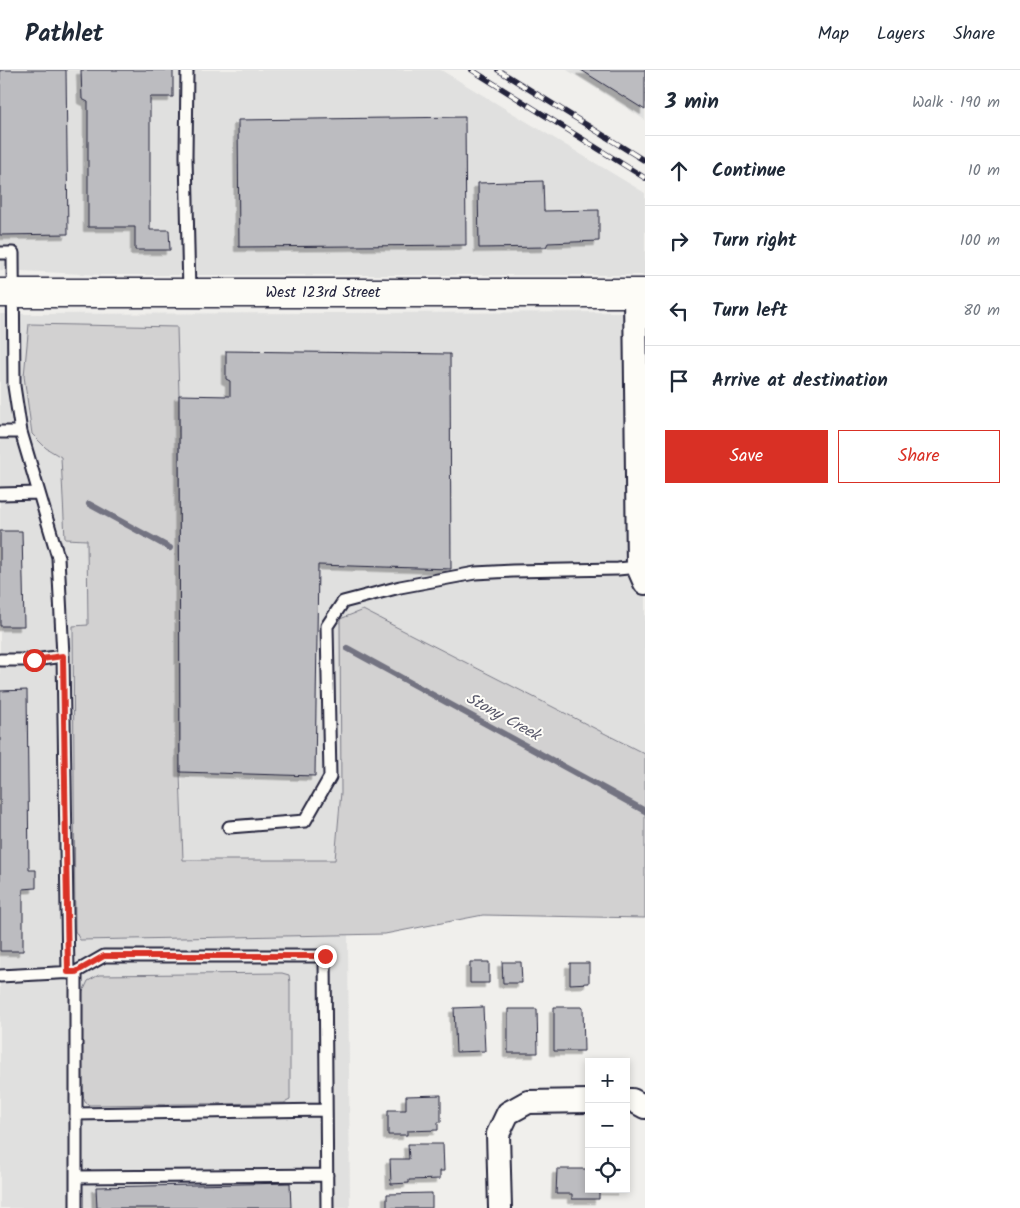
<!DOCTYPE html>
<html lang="en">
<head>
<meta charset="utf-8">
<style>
  :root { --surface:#fff; --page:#f6f6f7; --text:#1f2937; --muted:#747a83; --line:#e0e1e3; --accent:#d93025 }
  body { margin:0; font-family:Kalam,sans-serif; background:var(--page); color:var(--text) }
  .controls { position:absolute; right:15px; bottom:15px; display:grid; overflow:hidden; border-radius:0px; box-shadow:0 2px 8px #0003 }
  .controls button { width:45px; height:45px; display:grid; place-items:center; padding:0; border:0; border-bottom:1px solid var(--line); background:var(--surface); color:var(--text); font:25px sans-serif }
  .stop { position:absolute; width:15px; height:15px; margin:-11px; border:4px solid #d93025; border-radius:50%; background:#fff }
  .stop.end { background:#d93025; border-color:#fff; box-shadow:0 1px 5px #0008 }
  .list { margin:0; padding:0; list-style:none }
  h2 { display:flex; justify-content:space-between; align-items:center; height:65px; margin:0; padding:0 20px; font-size:21px }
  h2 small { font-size:16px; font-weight:400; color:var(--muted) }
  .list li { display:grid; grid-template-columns:32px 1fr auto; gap:15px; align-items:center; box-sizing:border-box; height:70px; padding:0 20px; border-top:1px solid var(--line) }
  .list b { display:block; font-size:19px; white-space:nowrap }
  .list em { font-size:16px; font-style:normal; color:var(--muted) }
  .actions { display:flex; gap:10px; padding:15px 20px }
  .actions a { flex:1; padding:11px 0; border:1px solid var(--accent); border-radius:0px; text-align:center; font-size:18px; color:var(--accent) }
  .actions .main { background:var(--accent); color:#fff }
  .icon { flex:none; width:28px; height:28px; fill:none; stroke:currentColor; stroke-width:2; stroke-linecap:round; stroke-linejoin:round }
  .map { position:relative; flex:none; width:645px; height:1138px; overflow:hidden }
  header { display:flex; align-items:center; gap:30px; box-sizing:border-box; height:70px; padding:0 25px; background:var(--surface); border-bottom:1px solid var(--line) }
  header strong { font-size:24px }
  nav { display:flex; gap:28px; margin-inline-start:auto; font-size:18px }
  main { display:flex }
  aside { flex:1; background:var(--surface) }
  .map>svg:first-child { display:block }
  .built { fill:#e0e0df }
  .green { fill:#d2d1d1; stroke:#7a7a86 }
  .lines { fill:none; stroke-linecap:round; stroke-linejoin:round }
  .stream { stroke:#737381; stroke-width:6 }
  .building { fill:#bcbcc0; stroke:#22223b; filter:url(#shadow) }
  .service-casing { stroke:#22223b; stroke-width:15 }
  .minor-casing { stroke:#22223b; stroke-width:26 }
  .tertiary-casing { stroke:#22223b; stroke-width:31 }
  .service { stroke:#fdfcf7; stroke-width:11 }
  .minor { stroke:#fdfcf7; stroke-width:22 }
  .tertiary { stroke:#fdfcf7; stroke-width:28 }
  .rail-casing { stroke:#22223b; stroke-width:5.5 }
  .rail { stroke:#fdfcf7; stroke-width:4; stroke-dasharray:11; stroke-linecap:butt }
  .route { stroke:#d93025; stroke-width:6 }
  .labels { text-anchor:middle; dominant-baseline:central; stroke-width:4; stroke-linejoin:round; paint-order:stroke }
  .street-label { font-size:15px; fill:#22223b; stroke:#fdfcf7 }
  .water-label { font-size:16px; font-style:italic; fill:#58586a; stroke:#fdfcf7 }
</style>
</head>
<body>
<header>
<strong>Pathlet</strong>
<nav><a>Map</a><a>Layers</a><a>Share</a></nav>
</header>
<main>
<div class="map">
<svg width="645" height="1138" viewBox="0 0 645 1138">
  <defs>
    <filter id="shadow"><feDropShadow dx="-4.5" dy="4.5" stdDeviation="0" flood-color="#0004"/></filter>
  </defs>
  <rect width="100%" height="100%" fill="#f0efec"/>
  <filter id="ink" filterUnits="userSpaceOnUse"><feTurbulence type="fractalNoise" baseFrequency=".02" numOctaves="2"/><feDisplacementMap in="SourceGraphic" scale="10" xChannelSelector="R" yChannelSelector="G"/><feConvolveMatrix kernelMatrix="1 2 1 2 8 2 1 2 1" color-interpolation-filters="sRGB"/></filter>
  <g filter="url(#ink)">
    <path class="built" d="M0,0H441L645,123V205H102L0,200Z
      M567,0H645V50Z
      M645,242V684L363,540L341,722L335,790H182L179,325L24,306L32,364L46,378L61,387L65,469L87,470L88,556L73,557L75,861L80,870L348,865L350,1138H0V244Z"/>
    <path class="green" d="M29,254L177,257L179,325L180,702L183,790H335L341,722L340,549L363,540L645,684V848L483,845L385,864L80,870L75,861L73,556L88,555L87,470L65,469L61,387L46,378L32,364L24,306Z
      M282,903L289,905L290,913V1030L284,1033L89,1035L85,1032L83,1026L81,926L88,911L99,905Z"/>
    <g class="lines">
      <path class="stream" d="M89,434L170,478
        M347,578L645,741"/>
    </g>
    <path class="building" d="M0,0H66L68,164L0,165Z
      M81,0H173V27H150V160H169L170,180H135V157H88V32L82,29Z
      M581,0H645V40Z
      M465,47L466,175L239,177L238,50Z
      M543,111L544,141L599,140V171L548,173L546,177L479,178L478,113Z
      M226,281L450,284L451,499L318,495L315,706L180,702L179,325L230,326V311L226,309Z
      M0,461H22L24,556H0Z
      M27,620L29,800H36V818L23,819V881H0V621Z
      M470,892H489V913H470Z
      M502,892H521L522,913H503Z
      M570,893H589V913L570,914Z
      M483,937L485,981L456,982L454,938Z
      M554,937H583L584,981H554Z
      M508,939H537L538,983H508Z
      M441,1025V1052H438V1060L407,1061V1065H388V1040H406V1026Z
      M408,1074H443L444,1101H440V1109L409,1110V1113L391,1114L390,1089H409Z
      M557,1099H589V1119L622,1120H599V1129H572V1124H556Z
      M290,1113L291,1138H97L96,1117Z
      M432,1123V1138H387V1124Z"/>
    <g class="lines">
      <g class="service-casing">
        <path id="service" d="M187,0L186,86L189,223
          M0,183H13L14,316L21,362L58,487L63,586
          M0,362H21
          M0,424L39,423
          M0,590H34L63,586L68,903
          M229,757L305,751L330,707L327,556L343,532L400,517L475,503L513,501L618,499L638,497
          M76,902L104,886H325L327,1138
          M0,906L76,902V1138
          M76,1044L326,1040
          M76,1107L327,1105"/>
      </g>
      <g class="minor-casing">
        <path id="minor" d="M635,223L638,497L645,513
          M626,1030H632L645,1037
          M500,1138L498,1064L508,1043L528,1032L589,1031"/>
      </g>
      <g class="tertiary-casing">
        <path id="tertiary" d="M0,223H645"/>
      </g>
      <use href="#service" class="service"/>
      <use href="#minor" class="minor"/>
      <use href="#tertiary" class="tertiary"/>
      <g class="rail-casing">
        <path id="rail" d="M472,0L645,108
          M498,0L645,91"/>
      </g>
      <use href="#rail" class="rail"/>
    </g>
  </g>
  <g class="lines" filter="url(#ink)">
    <path class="route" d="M34,590L63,586L68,902H76L104,886H325"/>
  </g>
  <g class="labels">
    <g class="street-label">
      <text x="323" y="223">West 123rd Street</text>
    </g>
    <g class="water-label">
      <text transform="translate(503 647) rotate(29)">Stony Creek</text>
    </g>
  </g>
</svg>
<div class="controls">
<button>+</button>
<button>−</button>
<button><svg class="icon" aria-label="locate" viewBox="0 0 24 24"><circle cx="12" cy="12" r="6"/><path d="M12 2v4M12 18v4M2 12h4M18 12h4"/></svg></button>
</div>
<div class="stop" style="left:34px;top:590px"></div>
<div class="stop end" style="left:325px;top:886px"></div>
</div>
<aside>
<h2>3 min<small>Walk · 190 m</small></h2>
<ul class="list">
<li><svg class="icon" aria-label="ahead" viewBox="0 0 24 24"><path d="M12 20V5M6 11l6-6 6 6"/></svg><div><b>Continue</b></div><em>10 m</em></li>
<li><svg class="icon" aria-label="right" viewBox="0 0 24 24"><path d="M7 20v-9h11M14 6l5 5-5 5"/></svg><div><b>Turn right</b></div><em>100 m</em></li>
<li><svg class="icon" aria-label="left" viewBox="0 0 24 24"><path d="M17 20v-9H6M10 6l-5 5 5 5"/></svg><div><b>Turn left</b></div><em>80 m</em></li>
<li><svg class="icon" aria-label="arrive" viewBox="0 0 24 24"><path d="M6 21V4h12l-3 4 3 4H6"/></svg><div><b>Arrive at destination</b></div></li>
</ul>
<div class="actions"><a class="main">Save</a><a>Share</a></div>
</aside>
</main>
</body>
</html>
